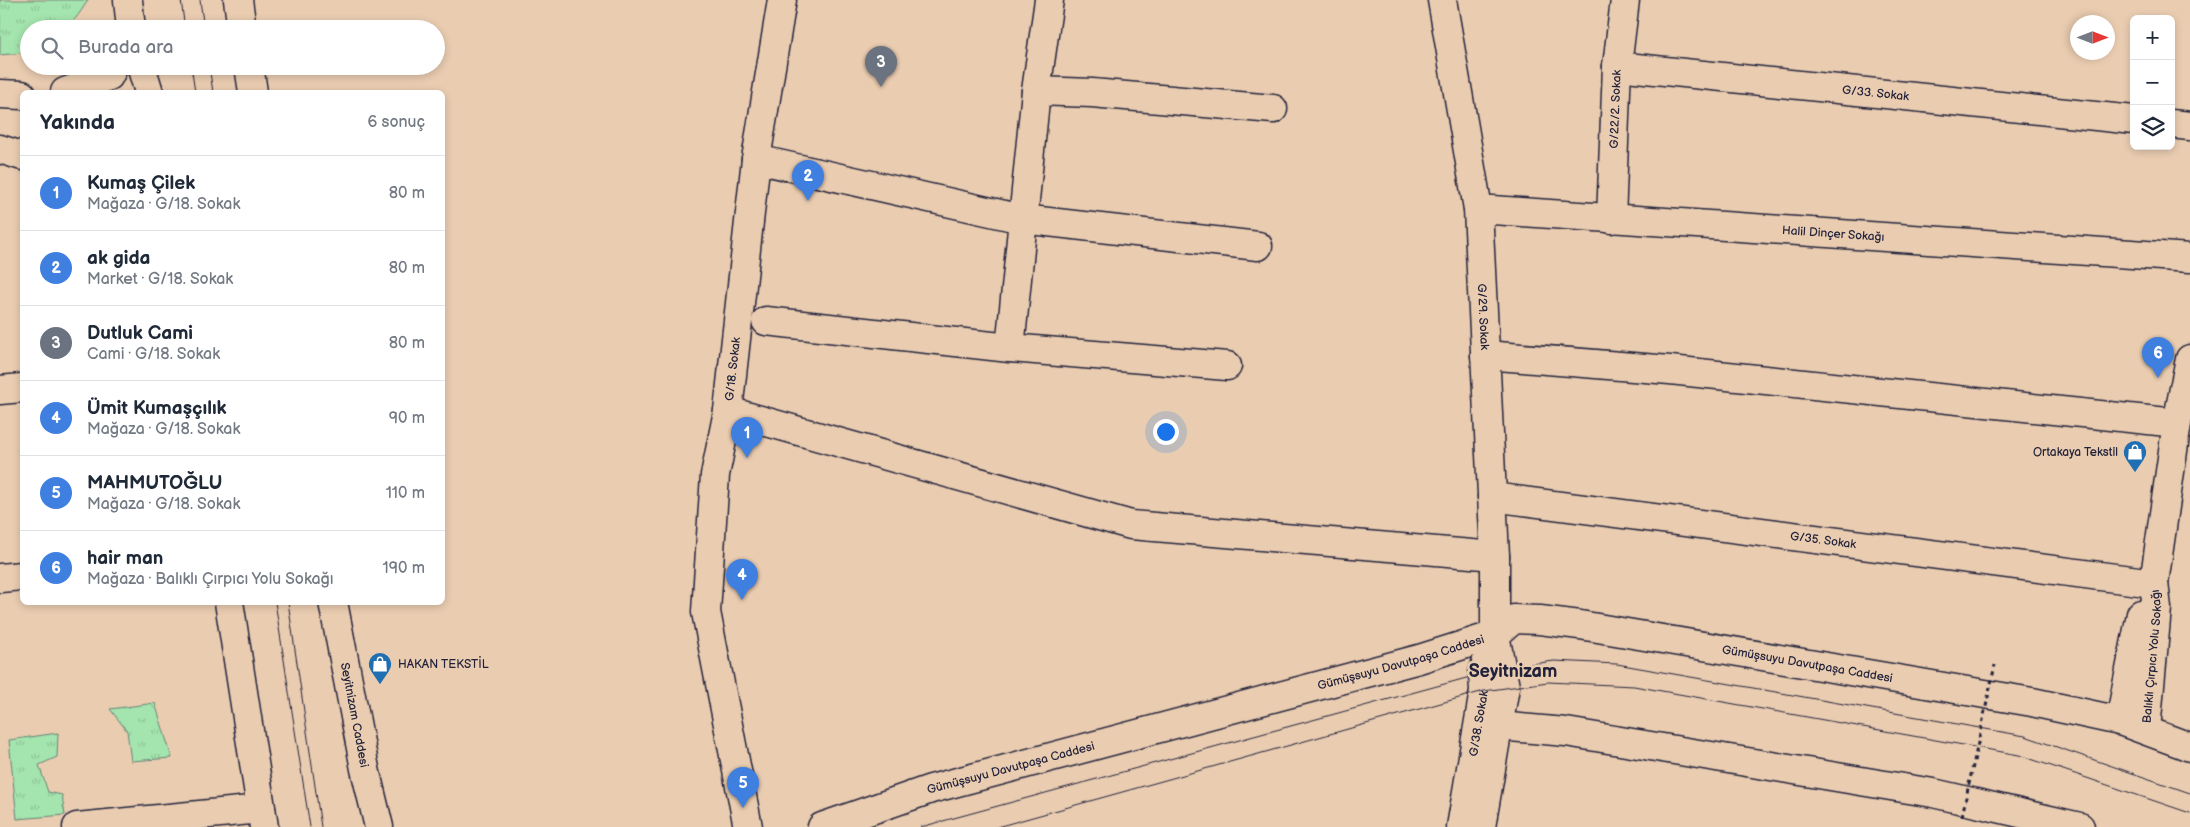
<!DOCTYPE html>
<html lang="tr">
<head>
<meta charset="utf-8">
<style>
  :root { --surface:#fff; --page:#f6f6f7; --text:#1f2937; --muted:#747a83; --line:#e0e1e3; --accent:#0f766e }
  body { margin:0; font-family:"Balsamiq Sans",sans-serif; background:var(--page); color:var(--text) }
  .controls { position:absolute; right:15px; top:15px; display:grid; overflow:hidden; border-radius:8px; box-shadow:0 2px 8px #0003 }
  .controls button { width:45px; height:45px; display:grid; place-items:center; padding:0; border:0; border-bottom:1px solid var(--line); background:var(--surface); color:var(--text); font:25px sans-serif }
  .compass { position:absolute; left:2070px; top:15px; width:45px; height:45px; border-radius:50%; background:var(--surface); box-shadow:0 2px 8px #0003; rotate:90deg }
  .you { position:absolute; left:1165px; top:431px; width:18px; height:18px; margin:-12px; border:4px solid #fff; border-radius:50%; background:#1a73e8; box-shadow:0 0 0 8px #1a73e833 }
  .badge { display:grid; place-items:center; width:32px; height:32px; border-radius:50%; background:var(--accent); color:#fff; font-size:16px; font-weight:700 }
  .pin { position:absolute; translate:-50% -41px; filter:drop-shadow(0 1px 2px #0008) }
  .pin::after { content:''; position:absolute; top:26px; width:18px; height:15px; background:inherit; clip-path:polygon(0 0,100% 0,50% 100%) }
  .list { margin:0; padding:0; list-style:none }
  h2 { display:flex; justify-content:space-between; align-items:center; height:65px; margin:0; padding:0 20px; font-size:21px }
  h2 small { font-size:16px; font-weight:400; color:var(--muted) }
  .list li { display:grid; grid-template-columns:32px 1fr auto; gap:15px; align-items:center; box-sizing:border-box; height:75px; padding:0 20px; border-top:1px solid var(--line) }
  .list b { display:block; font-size:19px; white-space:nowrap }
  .list p { margin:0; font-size:16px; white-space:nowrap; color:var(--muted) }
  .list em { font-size:16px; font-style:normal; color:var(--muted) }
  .icon { flex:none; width:28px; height:28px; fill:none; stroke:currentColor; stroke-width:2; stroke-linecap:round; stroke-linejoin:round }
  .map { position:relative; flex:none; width:2190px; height:827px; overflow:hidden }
  .search { position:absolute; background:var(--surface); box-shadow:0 2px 8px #0003; left:20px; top:20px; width:425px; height:55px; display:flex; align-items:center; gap:12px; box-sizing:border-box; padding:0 18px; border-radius:28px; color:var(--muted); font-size:19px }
  .panel { position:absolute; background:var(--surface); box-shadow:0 2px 8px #0003; left:20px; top:90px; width:425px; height:515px; border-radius:8px }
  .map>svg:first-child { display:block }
  .park { fill:url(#park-tufts); stroke:#638374 }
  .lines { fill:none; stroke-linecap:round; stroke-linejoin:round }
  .street-casing { stroke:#22223b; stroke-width:31 }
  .secondary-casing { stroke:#22223b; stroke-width:31 }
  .street { stroke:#eacdb1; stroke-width:28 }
  .secondary { stroke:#eacdb1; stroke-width:28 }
  .tram { stroke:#22223b; stroke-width:1 }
  .path-bridge { stroke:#22223b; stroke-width:3; stroke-dasharray:4 4; stroke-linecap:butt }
  .labels { text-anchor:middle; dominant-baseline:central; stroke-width:5; stroke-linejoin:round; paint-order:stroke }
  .street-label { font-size:12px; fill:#22223b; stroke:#eacdb1 }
  .poi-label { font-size:12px; fill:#22223b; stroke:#eacdb1; text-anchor:end }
  .district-label { font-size:18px; font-weight:bold; fill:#22223b; stroke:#eacdb1 }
</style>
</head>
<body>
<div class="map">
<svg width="2190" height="827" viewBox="0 0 2190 827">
  <defs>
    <pattern id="park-tufts" width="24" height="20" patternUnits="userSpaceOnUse" patternTransform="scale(1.25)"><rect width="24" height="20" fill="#a4e4ae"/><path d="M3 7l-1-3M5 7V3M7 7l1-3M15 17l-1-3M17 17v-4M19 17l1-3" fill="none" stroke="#8dc397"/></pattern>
  </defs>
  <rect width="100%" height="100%" fill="#eacdb1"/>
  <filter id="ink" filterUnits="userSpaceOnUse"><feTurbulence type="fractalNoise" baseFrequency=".02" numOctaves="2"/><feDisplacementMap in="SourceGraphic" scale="10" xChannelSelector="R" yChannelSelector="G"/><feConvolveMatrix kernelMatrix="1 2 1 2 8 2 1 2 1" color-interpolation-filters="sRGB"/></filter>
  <g filter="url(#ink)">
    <path class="park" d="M0,0H88C68,33 65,29 29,29V49L22,53L0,55Z
      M155,703L172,758L131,761L127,731L110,709Z
      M58,733L57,757L39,765L48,792L62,795L65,815L17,819L9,740Z"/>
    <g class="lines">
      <g class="street-casing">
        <g id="street">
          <path id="s1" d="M1442,0L1478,209L1495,556V635L1505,687L1481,827"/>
          <path id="s2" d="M1617,66L2134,120"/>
          <path d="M1036,91L1092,93L1273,109"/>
          <path d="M2171,124L2190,126"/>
          <path d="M756,159L1022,219L1258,246"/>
          <path id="s3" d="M1478,209L2190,258"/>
          <path id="s4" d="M1611,219L1617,66L1625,0"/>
          <path d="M766,321L1010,348L1227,366"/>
          <path d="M1010,348L1036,91L1049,0"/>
          <path d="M1485,355L1670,370L2177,423"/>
          <path d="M0,390L22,388"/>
          <path d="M728,411L1131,525L1495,556"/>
          <path id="s5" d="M1492,497L2154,583"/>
          <path d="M0,578L22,576"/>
          <path d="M2120,721L2141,614"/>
          <path id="s6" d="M2146,730L2157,608L2154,583L2177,423L2190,359"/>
          <path d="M77,827L261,809"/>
          <path id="s7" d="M748,827L706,612L715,475L728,411L756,159L782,0"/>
          <path id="s8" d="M1461,827L1484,691L1483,673L1495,635"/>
        </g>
      </g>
      <g class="secondary-casing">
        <g id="secondary">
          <path d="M128,0L131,29"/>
          <path d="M238,0L242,29"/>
          <path d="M141,66L149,92"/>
          <path d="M249,66L253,92"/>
          <path d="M65,92L109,76L114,66"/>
          <path d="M0,94L22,95"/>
          <path d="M0,149L22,156"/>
          <path d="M229,602L264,827"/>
          <path id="s9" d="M333,602L365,769L379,827"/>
          <path d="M1498,726L1566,732L1933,793L2080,827"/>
          <path id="s10" d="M822,827L931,789L1419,659L1495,635L1514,619L1540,620L1580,625L2032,702L2120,721L2190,747"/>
        </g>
      </g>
      <use href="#street" class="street"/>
      <use href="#secondary" class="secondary"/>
      <path class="tram" d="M181,0L185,29
        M200,0L204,29
        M191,66L195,92
        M209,66L213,92
        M275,602L310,827
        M288,602L321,827
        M921,827L1503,668L1554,661L1617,664L2025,736L2190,793
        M997,827L1484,691L1548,682L1634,686L2019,755L2190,813"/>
      <path class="path-bridge" d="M1962,816L1995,665"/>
    </g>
  </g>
  <defs>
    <g id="shop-pin" transform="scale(1.25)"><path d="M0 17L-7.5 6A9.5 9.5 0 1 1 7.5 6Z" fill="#1f6fb2" stroke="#eacdb1"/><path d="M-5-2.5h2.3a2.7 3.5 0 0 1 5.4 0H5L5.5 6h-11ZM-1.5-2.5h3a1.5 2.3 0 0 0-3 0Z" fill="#fff"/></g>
  </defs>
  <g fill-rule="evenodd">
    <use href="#shop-pin" x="2135" y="452"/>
    <use href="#shop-pin" x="380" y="664"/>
  </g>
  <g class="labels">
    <g class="street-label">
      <text stroke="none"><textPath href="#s2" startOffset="260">G/33. Sokak</textPath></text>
      <text stroke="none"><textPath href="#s4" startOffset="110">G/22/2. Sokak</textPath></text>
      <text stroke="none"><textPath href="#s3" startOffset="356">Halil Dinçer Sokağı</textPath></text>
      <text stroke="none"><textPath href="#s1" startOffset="320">G/29. Sokak</textPath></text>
      <text stroke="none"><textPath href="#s7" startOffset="464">G/18. Sokak</textPath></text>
      <text stroke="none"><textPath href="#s5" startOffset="334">G/35. Sokak</textPath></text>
      <text stroke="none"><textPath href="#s6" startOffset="74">Balıklı Çırpıcı Yolu Sokağı</textPath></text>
      <text stroke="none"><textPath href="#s10" startOffset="602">Gümüşsuyu Davutpaşa Caddesi</textPath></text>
      <text stroke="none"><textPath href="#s10" startOffset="1022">Gümüşsuyu Davutpaşa Caddesi</textPath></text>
      <text stroke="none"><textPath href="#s9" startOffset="115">Seyitnizam Caddesi</textPath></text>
      <text stroke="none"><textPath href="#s8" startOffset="105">G/38. Sokak</textPath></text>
      <text stroke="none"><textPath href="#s10" startOffset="198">Gümüşsuyu Davutpaşa Caddesi</textPath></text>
    </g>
    <g class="poi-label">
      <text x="2118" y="452">Ortakaya Tekstil</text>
      <text x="398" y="664" text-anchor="start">HAKAN TEKSTİL</text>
    </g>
    <g class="district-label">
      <text x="1513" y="671">Seyitnizam</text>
    </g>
  </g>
</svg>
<div class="controls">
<button>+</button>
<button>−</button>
<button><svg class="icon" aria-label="layers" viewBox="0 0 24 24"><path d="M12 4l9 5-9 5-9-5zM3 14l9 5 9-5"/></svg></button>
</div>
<svg class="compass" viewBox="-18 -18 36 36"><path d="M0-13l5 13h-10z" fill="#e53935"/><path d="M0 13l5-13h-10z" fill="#747a83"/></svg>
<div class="you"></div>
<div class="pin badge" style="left:747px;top:458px;background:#3f7fe0">1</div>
<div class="pin badge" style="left:808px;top:201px;background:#3f7fe0">2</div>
<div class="pin badge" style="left:881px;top:87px;background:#6b7280">3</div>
<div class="pin badge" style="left:742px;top:600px;background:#3f7fe0">4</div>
<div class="pin badge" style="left:743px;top:808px;background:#3f7fe0">5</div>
<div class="pin badge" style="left:2158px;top:378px;background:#3f7fe0">6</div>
<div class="search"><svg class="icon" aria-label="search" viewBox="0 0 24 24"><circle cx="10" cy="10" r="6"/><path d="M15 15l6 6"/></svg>Burada ara</div>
<section class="panel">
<h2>Yakında<small>6 sonuç</small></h2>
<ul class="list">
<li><span class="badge" style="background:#3f7fe0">1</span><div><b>Kumaş Çilek</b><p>Mağaza · G/18. Sokak</p></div><em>80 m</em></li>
<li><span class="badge" style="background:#3f7fe0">2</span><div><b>ak gida</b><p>Market · G/18. Sokak</p></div><em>80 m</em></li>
<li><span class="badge" style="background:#6b7280">3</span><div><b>Dutluk Cami</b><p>Cami · G/18. Sokak</p></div><em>80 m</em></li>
<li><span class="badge" style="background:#3f7fe0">4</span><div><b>Ümit Kumaşçılık</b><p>Mağaza · G/18. Sokak</p></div><em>90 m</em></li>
<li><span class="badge" style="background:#3f7fe0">5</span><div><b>MAHMUTOĞLU</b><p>Mağaza · G/18. Sokak</p></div><em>110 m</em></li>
<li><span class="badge" style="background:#3f7fe0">6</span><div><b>hair man</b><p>Mağaza · Balıklı Çırpıcı Yolu Sokağı</p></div><em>190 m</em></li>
</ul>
</section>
</div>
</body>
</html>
